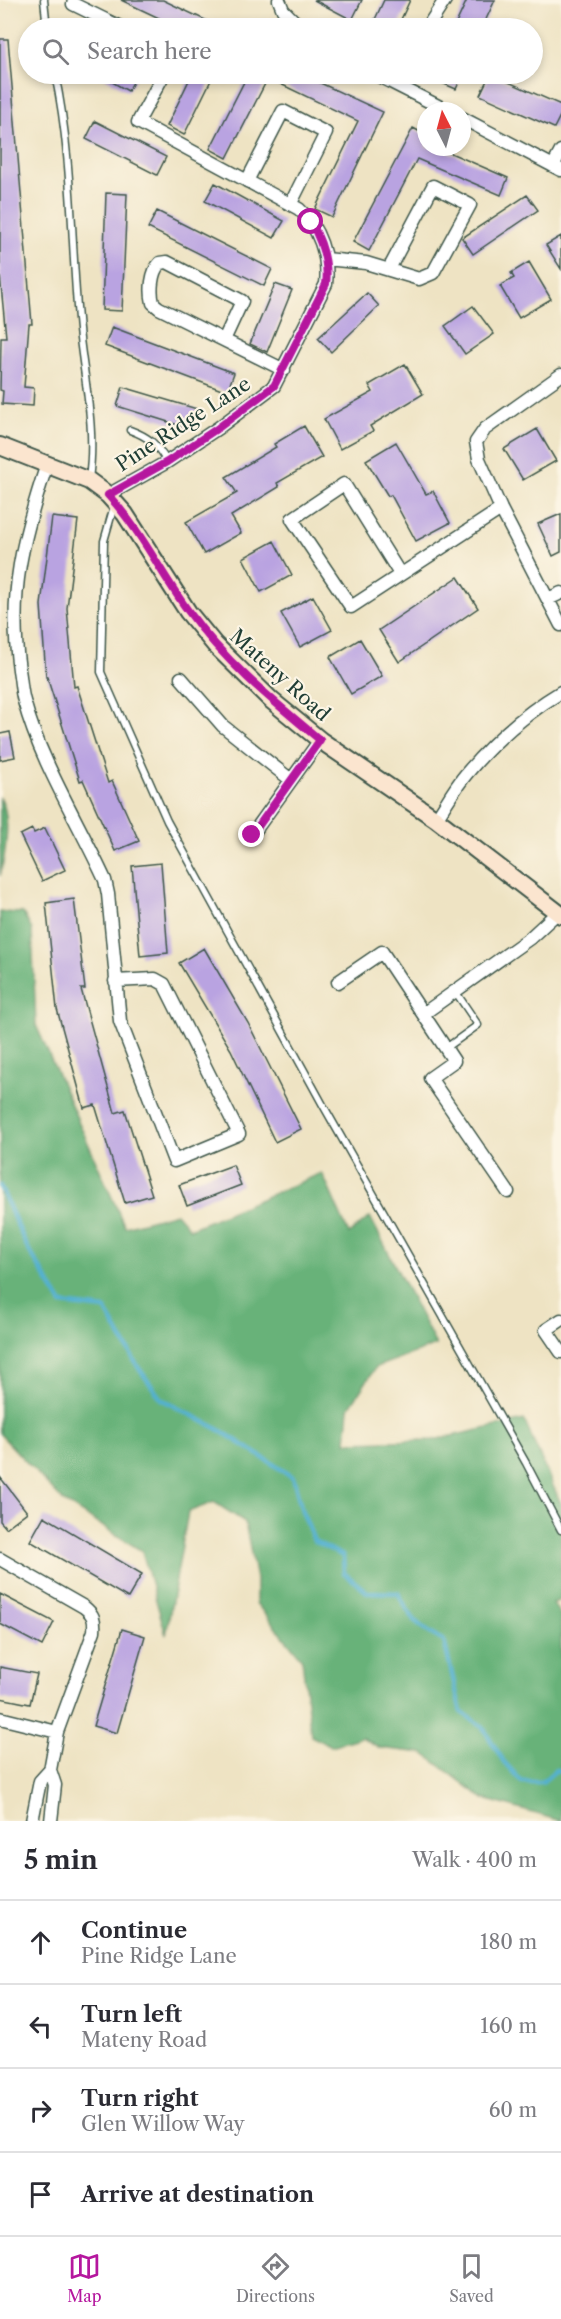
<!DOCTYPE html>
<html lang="en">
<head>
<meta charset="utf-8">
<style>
  :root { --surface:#fff; --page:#f2f2f3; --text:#2b2b33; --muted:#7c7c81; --line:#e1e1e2; --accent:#b5179e }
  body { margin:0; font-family:"Libre Caslon Text",serif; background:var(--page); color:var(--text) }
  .compass { position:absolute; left:417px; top:102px; width:54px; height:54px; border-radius:50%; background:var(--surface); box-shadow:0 3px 9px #0003; rotate:354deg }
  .stop { position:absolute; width:18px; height:18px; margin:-14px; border:4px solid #b5179e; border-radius:50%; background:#fff }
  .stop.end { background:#b5179e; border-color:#fff; box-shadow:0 2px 6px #0008 }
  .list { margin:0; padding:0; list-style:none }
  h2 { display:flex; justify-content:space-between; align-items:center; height:78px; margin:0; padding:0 24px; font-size:26px }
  h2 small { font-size:20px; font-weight:400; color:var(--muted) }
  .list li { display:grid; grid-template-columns:39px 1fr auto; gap:18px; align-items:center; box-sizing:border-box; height:84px; padding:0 24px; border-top:2px solid var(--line) }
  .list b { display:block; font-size:22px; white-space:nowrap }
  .list p { margin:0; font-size:20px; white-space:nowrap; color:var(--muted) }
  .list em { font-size:20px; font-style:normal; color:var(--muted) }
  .icon { flex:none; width:33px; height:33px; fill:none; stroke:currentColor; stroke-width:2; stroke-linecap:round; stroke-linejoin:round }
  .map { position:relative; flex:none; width:561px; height:1821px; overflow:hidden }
  .search { position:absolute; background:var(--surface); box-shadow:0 3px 9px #0003; left:18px; right:18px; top:18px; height:66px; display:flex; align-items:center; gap:15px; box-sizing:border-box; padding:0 21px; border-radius:33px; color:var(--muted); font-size:22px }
  .sheet { height:414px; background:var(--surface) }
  nav { display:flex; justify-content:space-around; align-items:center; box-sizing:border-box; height:84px; border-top:2px solid var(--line); background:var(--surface); font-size:16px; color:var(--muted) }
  nav a { display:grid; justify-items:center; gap:3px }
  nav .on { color:var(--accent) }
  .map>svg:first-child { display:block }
  .forest { fill:#68b279; stroke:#447856; stroke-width:1.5 }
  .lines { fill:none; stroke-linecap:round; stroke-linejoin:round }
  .stream { stroke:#53b1d1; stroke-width:4.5 }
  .building { fill:#b9a3e1 }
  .lane-casing { stroke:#3e5649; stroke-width:9 }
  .street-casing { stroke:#3e5649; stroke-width:15 }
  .secondary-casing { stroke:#3e5649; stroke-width:20 }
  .lane { stroke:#fff; stroke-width:6 }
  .street { stroke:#fff; stroke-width:12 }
  .secondary { stroke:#fbe5cf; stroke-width:16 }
  .route { stroke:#b5179e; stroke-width:8 }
  .labels { text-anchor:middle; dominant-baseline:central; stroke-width:4.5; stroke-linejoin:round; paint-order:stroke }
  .street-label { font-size:20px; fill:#1f3d34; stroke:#fcf5e5 }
</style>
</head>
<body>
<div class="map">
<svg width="561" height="1821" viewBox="0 0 561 1821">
  <rect width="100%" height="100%" fill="#fcf5e5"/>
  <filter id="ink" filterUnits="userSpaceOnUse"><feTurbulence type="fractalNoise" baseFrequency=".0167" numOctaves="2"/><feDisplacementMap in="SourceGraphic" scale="12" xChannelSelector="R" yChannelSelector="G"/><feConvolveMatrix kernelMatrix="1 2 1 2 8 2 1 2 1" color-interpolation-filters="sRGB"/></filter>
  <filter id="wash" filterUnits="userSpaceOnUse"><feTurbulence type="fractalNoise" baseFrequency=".008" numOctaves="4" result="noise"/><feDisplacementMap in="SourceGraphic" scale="24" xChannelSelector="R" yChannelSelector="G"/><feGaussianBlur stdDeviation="1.35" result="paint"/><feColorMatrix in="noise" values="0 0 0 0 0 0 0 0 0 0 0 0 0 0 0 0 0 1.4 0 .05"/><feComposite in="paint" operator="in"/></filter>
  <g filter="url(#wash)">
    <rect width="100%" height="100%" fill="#eee3c3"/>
    <path class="forest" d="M0,798C12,815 5,856 0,876Z
      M0,912L23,913L32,930L36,1025L125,1227L176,1213L190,1229L322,1173L349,1234L370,1217L436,1345L376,1367L349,1408L346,1442L433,1440L524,1420L561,1504V1600L553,1603L561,1617V1821L484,1799L423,1753L380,1748L362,1737L331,1746L311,1736L302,1659L256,1603V1579L245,1522L214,1502L188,1512L166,1635L142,1551L64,1502L0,1434Z"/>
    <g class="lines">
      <path class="stream" d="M0,1186L27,1247L62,1304L105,1309L138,1367L161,1399L218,1429L293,1477L302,1511L314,1541L343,1556L344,1573L367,1592L398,1593C413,1621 416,1626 444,1641L461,1712L482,1726L504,1762L522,1782H542L556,1770L561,1771"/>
    </g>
    <g id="blocks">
      <path class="building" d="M121,0H163L222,28H180Z
        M314,0H362L352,20Z
        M384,0H410L397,28H371Z
        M467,0H495L482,28H454Z
        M0,39H8L32,324H29L24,387L34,388L33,406L2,404L3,391L0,390L1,337H6L0,275Z
        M98,74H138L128,91Z
        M192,74H214L184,135L167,126Z
        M248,74H301L383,112L332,217L315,209L358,121L268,78L227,158L210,149Z
        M421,74H463L456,89Z
        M490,74L561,105V114L554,128L480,95Z
        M95,121L166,157L157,175L86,139Z
        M413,128L426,135V147H437L508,178L501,195L417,159L369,251L353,242Z
        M215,183L284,221L274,238L205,201Z
        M106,193L127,194L122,311L102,310Z
        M527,195L538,210L473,254L462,238Z
        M157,211L272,269L264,286L148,228Z
        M561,236V269L546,245Z
        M529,262L551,299L519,318L500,286L514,278L511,273Z
        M275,284L292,290L267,352L250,344Z
        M367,293L379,306L331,352L318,338Z
        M473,306L494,334L465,354L445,326Z
        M112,327L234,373L227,392L105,346Z
        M405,364L423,394L370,426L373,431L340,449L324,419L373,392L369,385Z
        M123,387L197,409L191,429L117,406Z
        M304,426L322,457L277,483L279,487L231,516L241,533L204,554L186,522L237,493L226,477L276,447L274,444Z
        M537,429L556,461L523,480L504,449Z
        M396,442L426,494L433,491L450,523L416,541L391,495L388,496L366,460Z
        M561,514V552L553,556L538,524Z
        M52,517L78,520L67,608L74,687L77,686L108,783L112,781L139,841L115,851L83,780L80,781L47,677H46L41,605Z
        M274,541L292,575L261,592L243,558Z
        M458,577L478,608L399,662L379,630Z
        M313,596L332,630L300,647L281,613Z
        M360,639L382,676L351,694L330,657Z
        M10,732L15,757L0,760V734Z
        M45,828L65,870L42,881L20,835L32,829L34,833Z
        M161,863L168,953L140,956L132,866Z
        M74,899L85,989H81L115,1113L125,1110L152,1195L125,1203L95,1105L84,1108L57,1009L46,903Z
        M204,948L248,1023L301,1129L275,1142L231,1050L179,963Z
        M233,1165L241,1185L187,1206L179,1185Z
        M0,1477L27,1512L6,1528L0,1521Z
        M44,1516L142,1574L128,1598L30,1541Z
        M0,1594L54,1622L42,1646L0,1624Z
        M122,1629L145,1636L117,1733L93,1726Z
        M0,1667L37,1674L30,1704L0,1698Z"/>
    </g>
  </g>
  <g filter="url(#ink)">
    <use href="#blocks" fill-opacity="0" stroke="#3e5649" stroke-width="1.5"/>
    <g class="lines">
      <g class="lane-casing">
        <path id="lane" d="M44,0L47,28
          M55,74C72,153 71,238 78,319C82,371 97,426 89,478
          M130,430C149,437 157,444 167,462
          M114,506L104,541L101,672L167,821L323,1105L526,1463L561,1530
          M446,1048L478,1025L455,991"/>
      </g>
      <g class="street-casing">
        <path id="street" d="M279,0L283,10L301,28
          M73,4L122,28
          M427,28L445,0
          M375,74L448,111
          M462,118L561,170
          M553,166L561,151
          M247,181L283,111L326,133L291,203
          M326,259L366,263L419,279L433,273L470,205L433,186L389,269
          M224,340L242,301L167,262L160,263C151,272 150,291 153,303L159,308L284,370
          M561,375L485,429L476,442L479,459L501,509L561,625
          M47,464C23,537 8,592 19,670C21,680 21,691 24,701C40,761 79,823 105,880L108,894L120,1021L174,1161L239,1134L164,984L155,979L115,981
          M108,495L167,462L218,428L274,386L326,284C329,257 319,227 299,209L138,122L164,74
          M400,574L344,484L292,519L351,607L501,509
          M548,599L561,593
          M181,678L223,726L291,780
          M436,819C446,804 455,787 467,773C493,742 526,713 561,692
          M252,835L320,740
          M338,982L382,952L423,1014L530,938L558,912
          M423,1014L454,1061L430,1078L508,1192
          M561,1320L546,1330L561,1352
          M0,1559L84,1607C93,1614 95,1619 94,1631L57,1732L50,1770L40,1781L32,1821
          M0,1718L57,1732
          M50,1770L55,1785L51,1821"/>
      </g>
      <g class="secondary-casing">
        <path id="secondary" d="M0,446L89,481L108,495L125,514L188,612L215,645L271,700L320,740L436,819L561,915"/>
      </g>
      <use href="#lane" class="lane"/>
      <use href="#street" class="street"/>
      <use href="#secondary" class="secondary"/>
    </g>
  </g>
  <g class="lines" filter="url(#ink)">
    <path class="route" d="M252,835L320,740C273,701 225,662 189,612C161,574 141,530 108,495L167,462L218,428L274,386L326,284C329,262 322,242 311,222"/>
  </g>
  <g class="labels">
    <g class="street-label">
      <text transform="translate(183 424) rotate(-33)">Pine Ridge Lane</text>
      <text transform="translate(280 675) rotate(42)">Mateny Road</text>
    </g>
  </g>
</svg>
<svg class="compass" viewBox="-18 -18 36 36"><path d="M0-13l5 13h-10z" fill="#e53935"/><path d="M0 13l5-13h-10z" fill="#7c7c81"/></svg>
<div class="stop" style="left:311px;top:222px"></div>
<div class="stop end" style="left:252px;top:835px"></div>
<div class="search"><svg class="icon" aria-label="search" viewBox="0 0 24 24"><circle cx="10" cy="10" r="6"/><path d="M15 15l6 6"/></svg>Search here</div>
</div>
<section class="sheet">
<h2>5 min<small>Walk · 400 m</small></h2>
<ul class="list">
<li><svg class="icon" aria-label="ahead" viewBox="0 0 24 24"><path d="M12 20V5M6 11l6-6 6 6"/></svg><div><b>Continue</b><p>Pine Ridge Lane</p></div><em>180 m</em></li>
<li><svg class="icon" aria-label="left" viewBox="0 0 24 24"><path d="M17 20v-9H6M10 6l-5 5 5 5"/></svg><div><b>Turn left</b><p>Mateny Road</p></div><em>160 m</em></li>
<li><svg class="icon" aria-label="right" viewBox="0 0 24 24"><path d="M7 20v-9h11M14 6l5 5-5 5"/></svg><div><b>Turn right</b><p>Glen Willow Way</p></div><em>60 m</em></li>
<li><svg class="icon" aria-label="arrive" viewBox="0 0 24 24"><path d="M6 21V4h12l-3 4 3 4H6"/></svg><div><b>Arrive at destination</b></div></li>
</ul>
</section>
<nav>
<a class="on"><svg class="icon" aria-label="map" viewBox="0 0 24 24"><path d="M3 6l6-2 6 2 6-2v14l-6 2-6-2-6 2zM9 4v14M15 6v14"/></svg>Map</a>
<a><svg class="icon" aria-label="directions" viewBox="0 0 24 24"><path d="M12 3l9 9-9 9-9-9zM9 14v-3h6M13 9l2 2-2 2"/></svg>Directions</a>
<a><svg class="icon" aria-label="saved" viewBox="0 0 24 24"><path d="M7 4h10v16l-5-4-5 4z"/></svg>Saved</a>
</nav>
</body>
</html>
